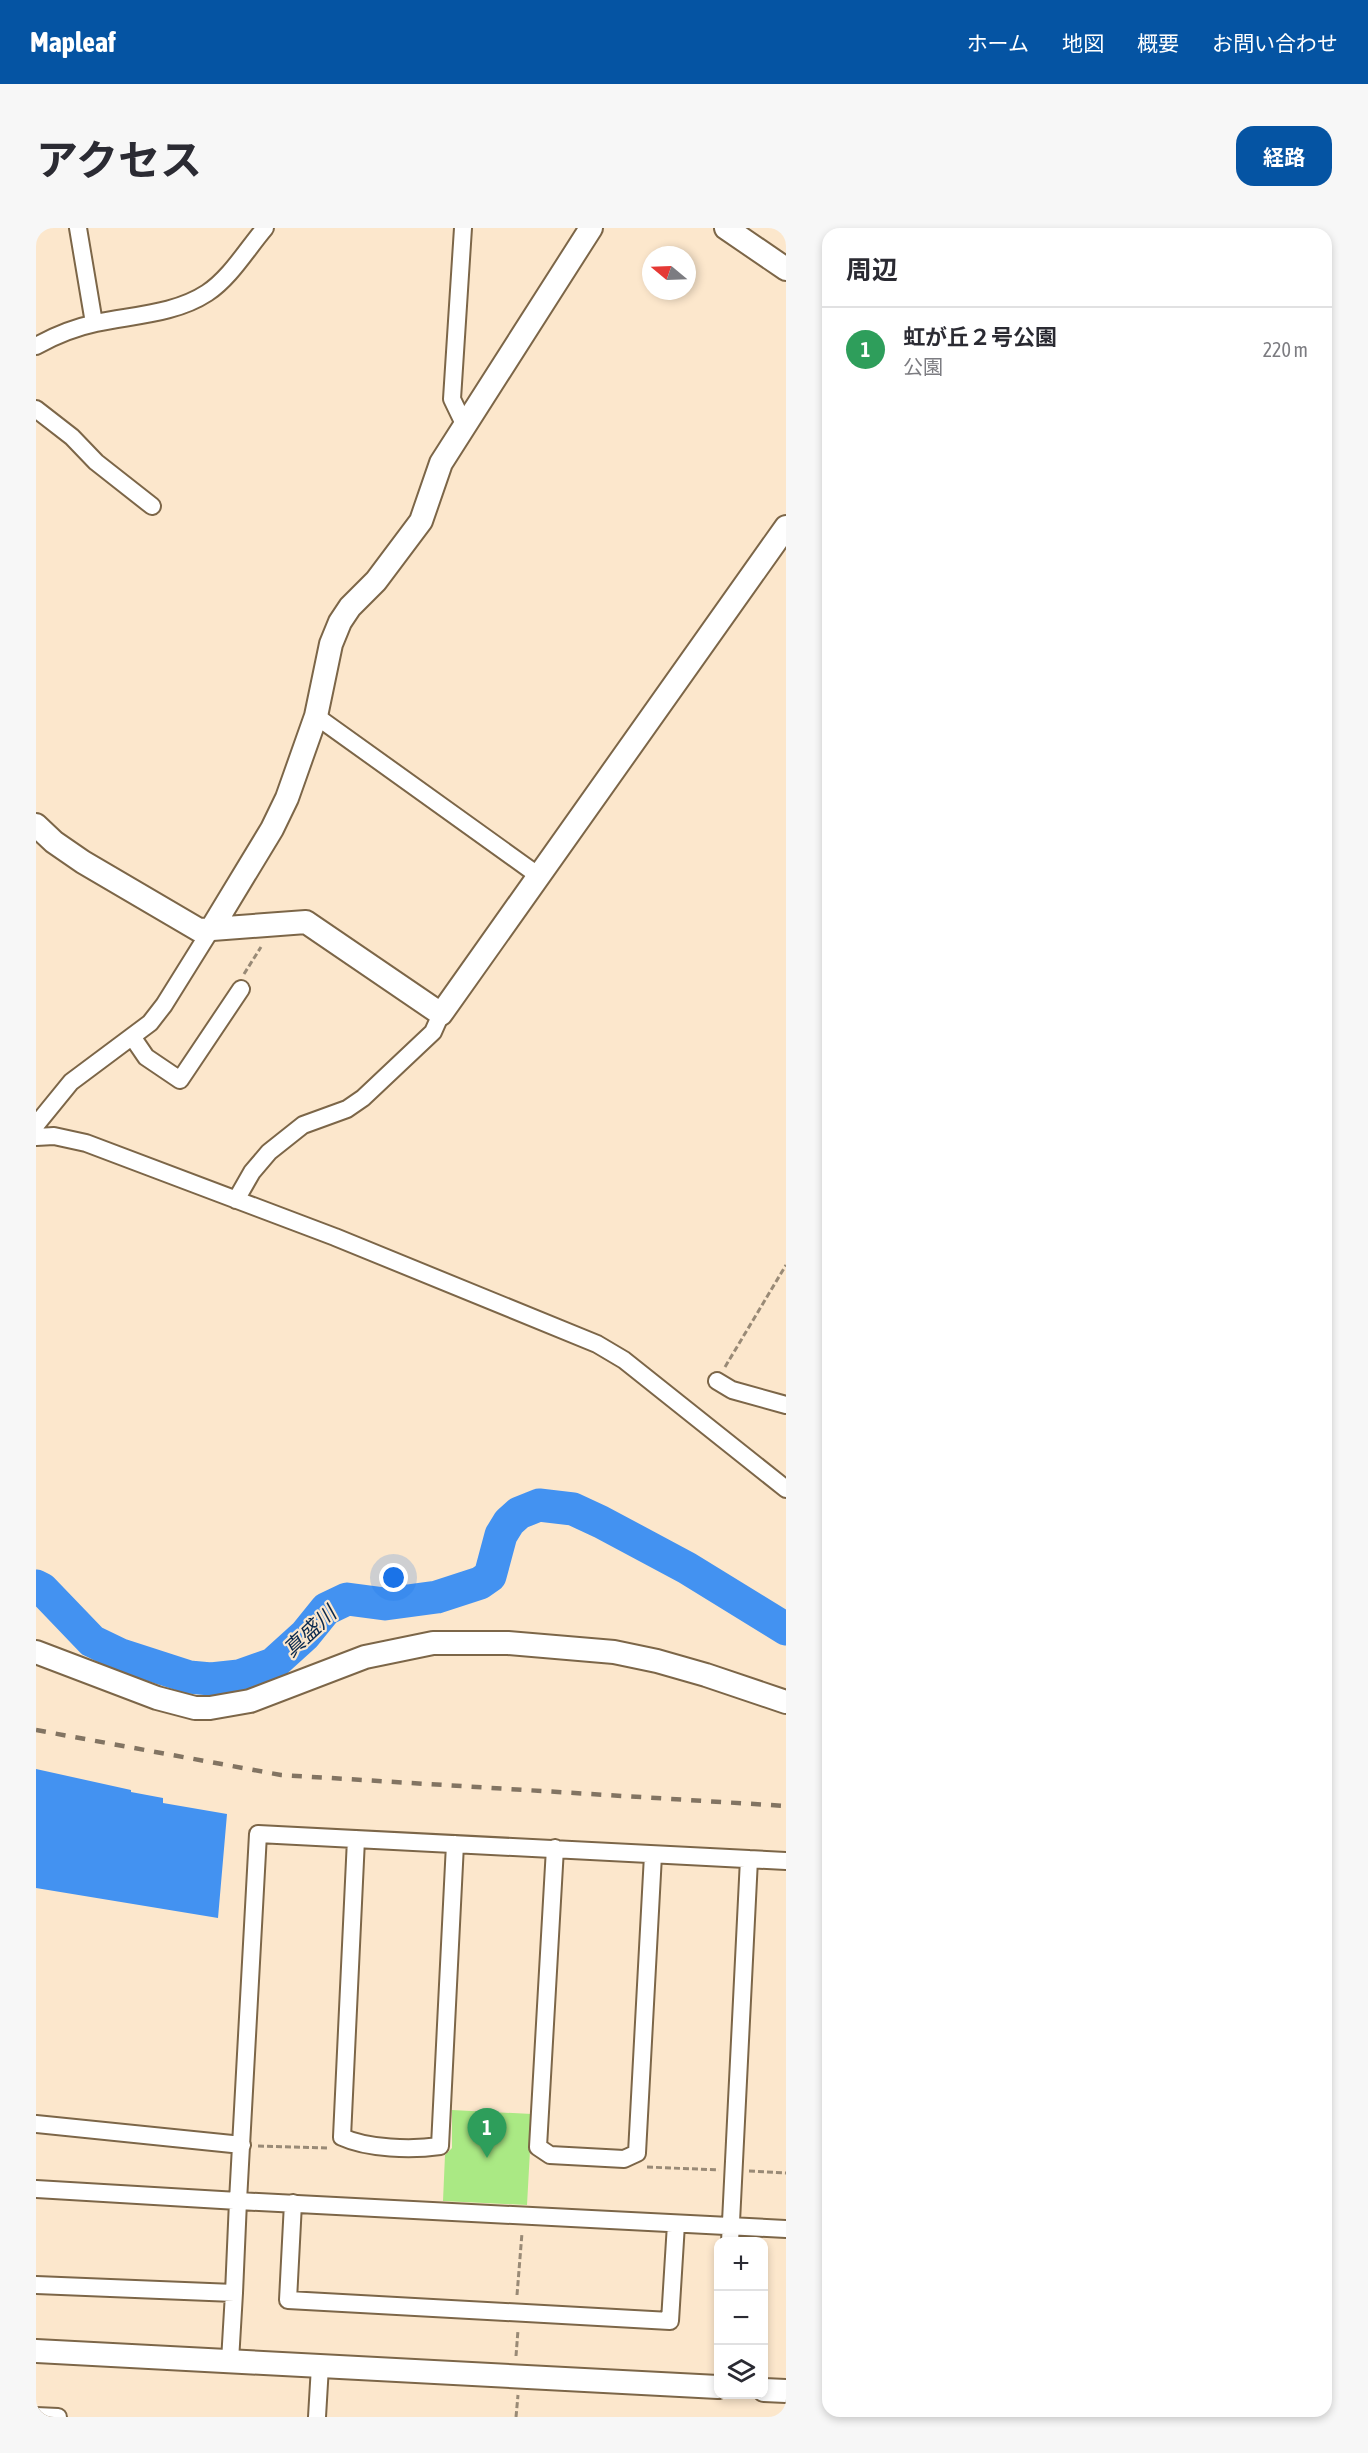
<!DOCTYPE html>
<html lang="ja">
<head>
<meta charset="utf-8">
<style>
  :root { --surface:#fff; --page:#f7f7f7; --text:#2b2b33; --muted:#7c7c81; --line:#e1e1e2; --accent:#0554a3 }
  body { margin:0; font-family:"Asap Condensed","Noto Sans JP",sans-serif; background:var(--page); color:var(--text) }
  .controls { position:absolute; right:18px; bottom:18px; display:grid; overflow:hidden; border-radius:12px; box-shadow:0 3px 9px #0003 }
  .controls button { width:54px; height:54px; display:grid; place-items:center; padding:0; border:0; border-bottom:2px solid var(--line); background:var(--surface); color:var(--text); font:30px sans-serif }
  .compass { position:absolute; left:606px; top:18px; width:54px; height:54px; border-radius:50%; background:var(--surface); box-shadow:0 3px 9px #0003; rotate:289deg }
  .you { position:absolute; left:358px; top:1350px; width:21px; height:21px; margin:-15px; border:4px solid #fff; border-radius:50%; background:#1a73e8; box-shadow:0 0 0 9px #1a73e833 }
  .badge { display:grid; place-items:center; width:39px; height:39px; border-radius:50%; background:var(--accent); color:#fff; font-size:20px; font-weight:700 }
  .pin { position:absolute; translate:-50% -50px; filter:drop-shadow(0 2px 3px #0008) }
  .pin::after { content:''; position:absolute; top:32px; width:21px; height:18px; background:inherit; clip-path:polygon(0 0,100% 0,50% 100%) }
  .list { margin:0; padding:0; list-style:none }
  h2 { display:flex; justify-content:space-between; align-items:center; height:78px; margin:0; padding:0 24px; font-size:26px }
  h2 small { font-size:20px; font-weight:400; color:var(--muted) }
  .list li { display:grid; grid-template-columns:39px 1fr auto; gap:18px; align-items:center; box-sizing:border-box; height:84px; padding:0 24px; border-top:2px solid var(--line) }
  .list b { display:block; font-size:22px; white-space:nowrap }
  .list p { margin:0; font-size:20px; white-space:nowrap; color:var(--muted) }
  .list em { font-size:20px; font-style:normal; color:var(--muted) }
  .icon { flex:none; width:33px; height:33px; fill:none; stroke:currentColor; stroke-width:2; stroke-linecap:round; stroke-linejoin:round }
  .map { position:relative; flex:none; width:750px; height:2189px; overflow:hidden; border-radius:18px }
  header { display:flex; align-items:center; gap:36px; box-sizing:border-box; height:84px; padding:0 30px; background:var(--accent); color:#fff }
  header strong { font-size:28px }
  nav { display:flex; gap:33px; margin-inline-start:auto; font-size:21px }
  .intro { display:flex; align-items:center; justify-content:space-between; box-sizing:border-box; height:144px; padding:0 36px }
  h1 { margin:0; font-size:42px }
  .button { padding:15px 27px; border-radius:18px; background:var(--accent); color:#fff; font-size:21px; font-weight:700 }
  main { display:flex; gap:36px; padding:0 36px }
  aside { flex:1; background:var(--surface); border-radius:18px; box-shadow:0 3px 9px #0003 }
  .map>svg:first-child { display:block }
  .green { fill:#aae984 }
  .water { fill:#4392f1 }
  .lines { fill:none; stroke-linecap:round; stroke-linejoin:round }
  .river { stroke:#4392f1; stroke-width:33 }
  .street-casing { stroke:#7c6648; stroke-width:20 }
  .secondary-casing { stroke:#7c6648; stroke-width:26 }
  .path { stroke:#998a76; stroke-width:3; stroke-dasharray:6 3; stroke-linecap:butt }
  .street { stroke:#fff; stroke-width:16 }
  .secondary { stroke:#fff; stroke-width:22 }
  .rail { stroke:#827462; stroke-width:4.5; stroke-dasharray:10 10; stroke-linecap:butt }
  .labels { text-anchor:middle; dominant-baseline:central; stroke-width:4.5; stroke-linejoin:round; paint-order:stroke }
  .water-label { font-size:21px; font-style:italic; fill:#0a294e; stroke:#fce7cc }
</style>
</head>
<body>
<header>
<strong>Mapleaf</strong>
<nav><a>ホーム</a><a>地図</a><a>概要</a><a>お問い合わせ</a></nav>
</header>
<div class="intro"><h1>アクセス</h1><a class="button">経路</a></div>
<main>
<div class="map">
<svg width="750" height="2189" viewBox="0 0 750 2189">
  <rect width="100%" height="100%" fill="#fce7cc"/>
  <path class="green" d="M416,1882L496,1886L491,1977L407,1973L409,1927L416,1920Z"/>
  <path class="water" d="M0,1541L95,1562V1564L127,1570V1575L191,1586L182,1690L0,1660Z"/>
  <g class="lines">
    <path class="river" d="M0,1358L6,1361L56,1413L85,1427L153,1449L175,1451L203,1448L237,1436L269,1407L290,1381L311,1371L349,1376L401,1369L444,1355L454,1348L465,1307L473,1294L483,1285L503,1277L537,1281L565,1294L651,1340L750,1401"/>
    <g class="street-casing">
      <path id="street" d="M42,0L58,95
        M427,0L416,171L429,198
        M0,118C18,108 41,99 60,95C97,87 139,86 171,65C194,50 211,21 229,0
        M0,181L36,209L60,234L116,278
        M280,488L503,648
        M97,810L110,829L144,852L205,761
        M0,897L35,854L114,795L128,777L176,700
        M0,909L18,908L50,915L299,1009L561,1116L588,1132L750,1261
        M200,972L216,944L233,924L267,897L311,881L327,870L397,804L405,786
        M681,1153L696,1162L750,1177
        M320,1611L306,1909C332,1921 376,1922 404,1918L419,1616
        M519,1620L502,1919L514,1927L588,1931L601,1925L617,1627
        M750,1633L222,1606L202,1973L750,2001
        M0,1896L206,1917
        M0,1961L202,1973L198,2065
        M257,1975L252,2072L634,2093L640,1996
        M694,2014L713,1631
        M0,2057L198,2065L194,2133
        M0,2188L22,2189
        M281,2189L284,2138"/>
    </g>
    <g class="secondary-casing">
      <path id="secondary" d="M690,0L750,41
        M0,597L18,614L47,634L163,702L270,694L405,786L750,299
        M176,700L236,601L251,570L280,488L295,416L304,394L314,379L340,353L385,293L405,235L555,0
        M0,1424L121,1470L159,1480H174L214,1473L329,1429L397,1415H472L578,1424L621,1433L670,1447L750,1474
        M0,2123L682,2159
        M728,2162L750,2163"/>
    </g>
    <path class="path" d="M208,746L225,719
      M689,1139L750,1037
      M222,1918L294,1920
      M611,1939L683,1942
      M713,1943L750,1945
      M481,2067L486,2005
      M480,2128L482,2102
      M480,2189L482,2167"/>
    <use href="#street" class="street"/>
    <use href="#secondary" class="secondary"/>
    <path class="rail" d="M0,1502L245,1547L750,1578"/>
  </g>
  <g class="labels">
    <g class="water-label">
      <text transform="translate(273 1403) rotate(-43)">真盛川</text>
    </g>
  </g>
</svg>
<div class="controls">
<button>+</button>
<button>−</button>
<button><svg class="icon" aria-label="layers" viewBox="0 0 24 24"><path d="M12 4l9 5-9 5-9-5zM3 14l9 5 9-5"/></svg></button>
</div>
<svg class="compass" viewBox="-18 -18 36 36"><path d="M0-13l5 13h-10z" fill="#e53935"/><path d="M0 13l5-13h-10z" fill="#7c7c81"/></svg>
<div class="you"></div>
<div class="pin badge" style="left:451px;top:1930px;background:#2e9e5b">1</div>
</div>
<aside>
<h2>周辺<small></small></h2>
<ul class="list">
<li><span class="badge" style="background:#2e9e5b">1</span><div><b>虹が丘２号公園</b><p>公園</p></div><em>220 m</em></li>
</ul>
</aside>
</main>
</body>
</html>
